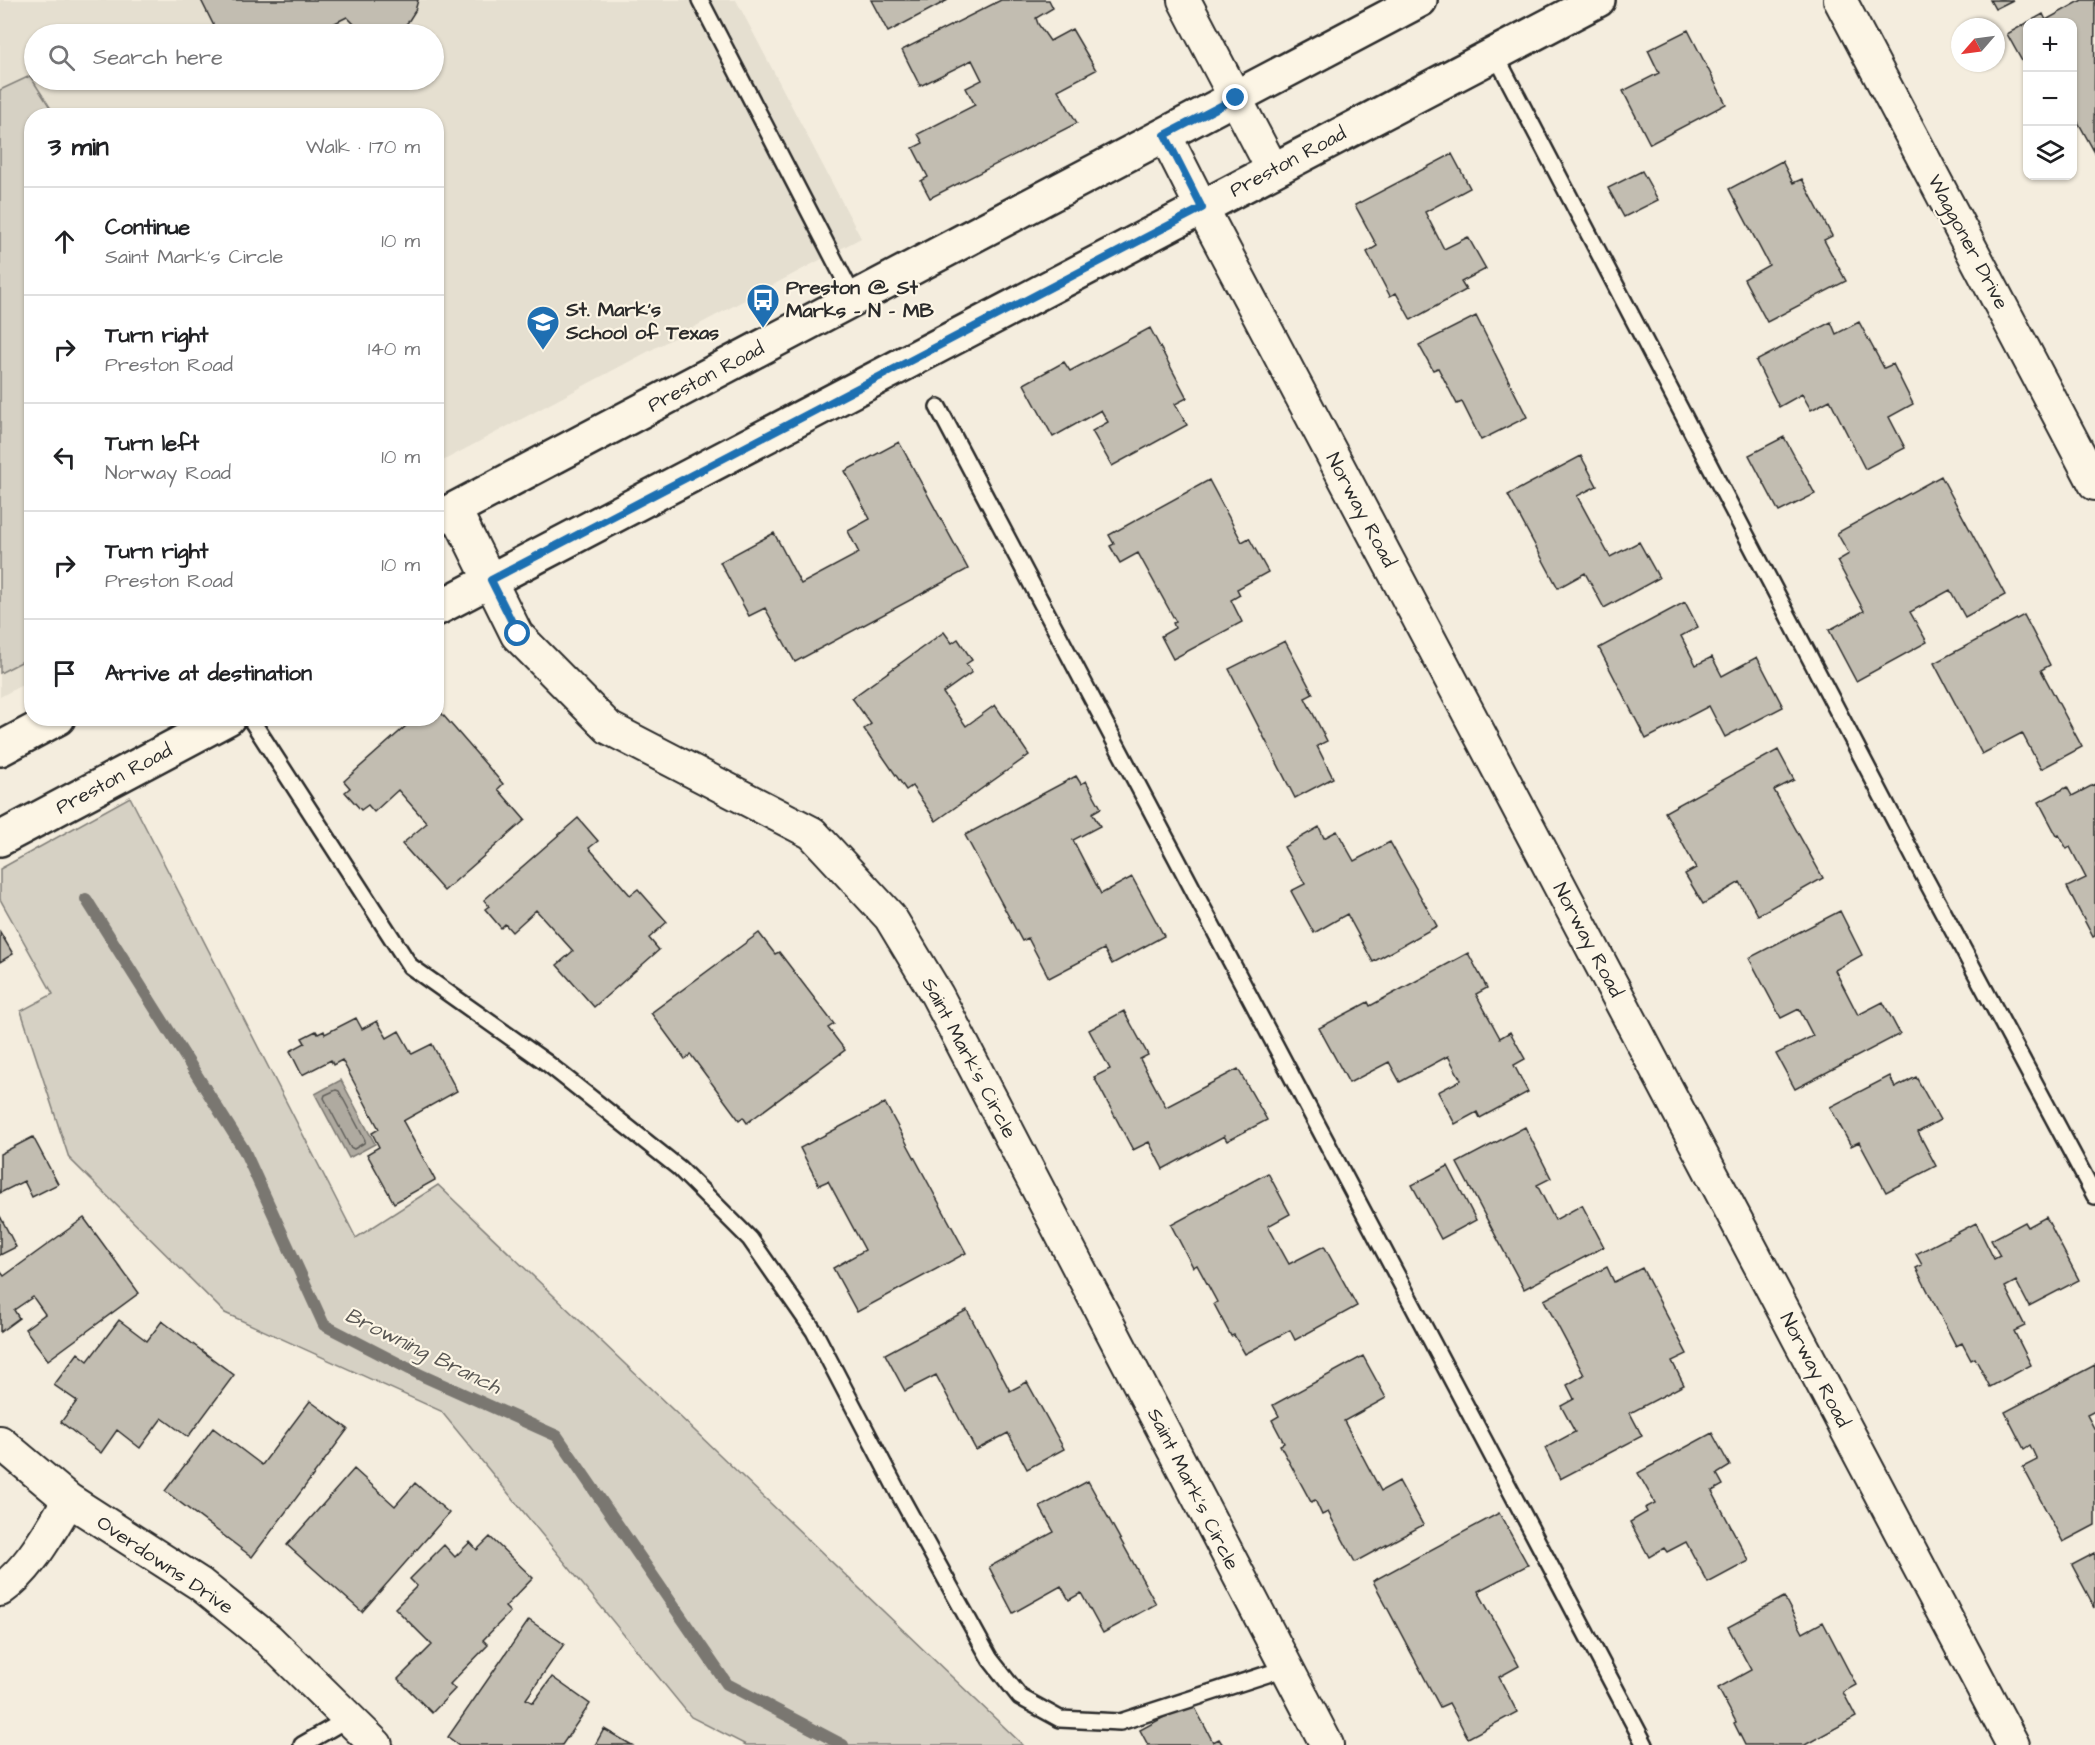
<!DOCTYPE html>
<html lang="en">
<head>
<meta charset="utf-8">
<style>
  :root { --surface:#fff; --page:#f6f6f6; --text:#202124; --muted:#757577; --line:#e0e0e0 }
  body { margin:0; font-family:"Architects Daughter",sans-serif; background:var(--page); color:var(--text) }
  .controls { position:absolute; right:18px; top:18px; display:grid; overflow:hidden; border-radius:12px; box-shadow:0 2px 4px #0004 }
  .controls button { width:54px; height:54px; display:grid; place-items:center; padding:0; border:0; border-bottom:2px solid var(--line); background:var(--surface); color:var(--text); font:30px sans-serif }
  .compass { position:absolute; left:1951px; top:18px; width:54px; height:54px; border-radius:50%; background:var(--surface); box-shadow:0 2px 4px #0004; rotate:242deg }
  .stop { position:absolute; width:18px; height:18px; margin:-14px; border:4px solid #1f6fb2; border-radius:50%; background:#fff }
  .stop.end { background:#1f6fb2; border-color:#fff; box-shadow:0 2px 6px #0008 }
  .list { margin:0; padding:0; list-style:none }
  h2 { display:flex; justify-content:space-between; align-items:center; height:78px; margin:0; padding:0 24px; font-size:26px }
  h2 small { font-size:20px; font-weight:400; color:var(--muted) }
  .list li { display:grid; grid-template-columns:39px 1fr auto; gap:18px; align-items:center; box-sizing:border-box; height:108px; padding:0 24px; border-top:2px solid var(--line) }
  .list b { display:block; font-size:22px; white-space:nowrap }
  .list p { margin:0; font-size:20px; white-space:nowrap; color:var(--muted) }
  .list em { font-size:20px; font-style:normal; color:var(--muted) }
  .icon { flex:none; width:33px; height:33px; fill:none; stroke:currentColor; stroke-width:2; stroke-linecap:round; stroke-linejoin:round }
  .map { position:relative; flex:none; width:2095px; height:1745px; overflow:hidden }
  .search { position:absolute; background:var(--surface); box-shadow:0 2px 4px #0004; left:24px; top:24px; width:420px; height:66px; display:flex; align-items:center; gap:15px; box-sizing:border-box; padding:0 21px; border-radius:33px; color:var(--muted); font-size:22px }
  .panel { position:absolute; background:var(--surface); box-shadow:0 2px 4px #0004; left:24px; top:108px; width:420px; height:618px; border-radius:24px }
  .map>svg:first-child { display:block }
  .built { fill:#e5dfd0; fill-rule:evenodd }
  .green { fill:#d6d1c4; stroke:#807e78; stroke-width:1.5 }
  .water { fill:#afaaa0; stroke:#7a7771; stroke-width:1.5 }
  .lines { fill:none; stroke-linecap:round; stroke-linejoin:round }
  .shore { stroke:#605e5a; stroke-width:1.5 }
  .stream { stroke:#7a7771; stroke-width:12 }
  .building { fill:#c2bdb1; stroke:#2b2b2b; stroke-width:1.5 }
  .service-casing { stroke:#2b2b2b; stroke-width:20 }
  .minor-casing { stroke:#2b2b2b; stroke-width:36 }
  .primary-casing { stroke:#2b2b2b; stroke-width:38 }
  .service { stroke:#fcf5e5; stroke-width:15 }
  .minor { stroke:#fcf5e5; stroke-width:32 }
  .primary { stroke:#fcf5e5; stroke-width:33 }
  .route { stroke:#1f6fb2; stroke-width:8 }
  .labels { text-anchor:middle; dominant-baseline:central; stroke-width:4.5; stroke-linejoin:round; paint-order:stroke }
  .street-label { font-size:20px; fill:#2b2b2b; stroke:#fcf5e5 }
  .poi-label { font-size:20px; font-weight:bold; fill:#2b2b2b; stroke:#fcf5e5; text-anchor:start }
  .water-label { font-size:21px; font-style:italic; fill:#595754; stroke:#fcf5e5 }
</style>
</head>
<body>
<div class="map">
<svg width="2095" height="1745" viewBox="0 0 2095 1745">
  <rect width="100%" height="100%" fill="#f4edde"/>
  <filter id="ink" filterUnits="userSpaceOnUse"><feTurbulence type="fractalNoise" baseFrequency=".0167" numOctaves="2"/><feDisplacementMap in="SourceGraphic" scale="12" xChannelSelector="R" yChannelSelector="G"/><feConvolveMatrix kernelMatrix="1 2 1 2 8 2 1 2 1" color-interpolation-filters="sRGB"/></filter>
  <g filter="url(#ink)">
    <path class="built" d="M0,0H736L861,238L437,464L436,116H32L31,680L0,697ZM34,34H434V80H34Z"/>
    <path class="green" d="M30,76L55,115L32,116L31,657L0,673V90Z
      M130,797L356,1238L438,1185L1023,1745H746L691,1717L441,1411L225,1313L69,1158L21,1011L53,994L0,899V869Z"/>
    <path class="water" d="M341,1080L375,1144L349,1158L315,1094Z"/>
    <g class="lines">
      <path class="shore" d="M336,1090L339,1091L365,1140L364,1143L354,1149L350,1147L324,1098L325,1095Z"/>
      <path class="stream" d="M86,899L244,1150L324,1325L423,1376L557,1436L727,1684L843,1745"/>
    </g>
    <path class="building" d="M201,0H418L415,11L408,22L399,31L387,34H372L361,31L347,17L313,34H218Z
      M871,0H948L888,32Z
      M1001,0H1049L1053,8L1036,18L1038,24L1050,41L1072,29L1096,70L1058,90L1077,123L930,198L921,181L928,177L913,148L923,143L918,134L975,105L966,88L982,80L972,60L920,86L902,50Z
      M1990,0H2013L1995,9Z
      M2082,0H2095L2094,151L2072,111V22H2028V72L2007,34L2043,14L2046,20Z
      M1688,30L1726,104L1650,144L1623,91L1659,73L1648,50Z
      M1452,154L1470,188L1425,212L1444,249L1468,237L1486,269L1461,282L1466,290L1411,320L1396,293L1390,296L1367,252L1377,246L1355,205Z
      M1782,161L1793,183L1802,179L1832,236L1824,240L1846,281L1767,322L1744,279L1769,265L1729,189Z
      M1642,171L1658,200L1624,217L1608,188Z
      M1476,316L1527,417L1481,440L1462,402L1457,404L1438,368L1433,370L1419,345Z
      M1831,322L1836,334L1859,322L1884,368L1893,364L1913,404L1889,417L1905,448L1865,469L1830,400L1811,410L1802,394L1779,407L1756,361Z
      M1150,328L1187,398L1175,404L1187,425L1112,466L1092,431L1108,422L1101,410L1053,437L1024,384L1064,362L1070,371Z
      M1784,437L1815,494L1779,512L1749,455Z
      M899,442L968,569L795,662L765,608L749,616L720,562L774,533L801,584L859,553L848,531L870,519L845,471Z
      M1581,456L1597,486L1577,496L1610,557L1639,542L1659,578L1604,608L1585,573L1558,588L1508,495Z
      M1941,476L2005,595L1965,617L1950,590L1910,612L1927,642L1856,681L1829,630L1864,611L1837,561L1849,554L1837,533Z
      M1209,480L1242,542L1249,538L1268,572L1237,589L1240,595L1231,600L1242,622L1173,659L1161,636L1175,628L1173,623L1176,622L1138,553L1120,563L1110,546L1114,544L1109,535Z
      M1685,602L1698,627L1681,636L1696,665L1712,657L1722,676L1757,657L1783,707L1725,737L1709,706L1646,739L1599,648Z
      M2024,615L2050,665L2041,670L2082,747L2041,769L2022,733L1982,754L1934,663Z
      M944,632L952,643L958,639L972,660L966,664L972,672L943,693L966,726L995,705L1029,755L936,821L912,786L906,790L864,729L871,724L852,698Z
      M1285,641L1313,694L1305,698L1327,741L1317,746L1333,778L1295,798L1229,669Z
      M436,707L503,784L498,789L525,820L444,891L402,844L427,823L398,790L374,812L368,805L361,810L345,792L350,788L344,781L415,718H436Z
      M1778,750L1794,780L1774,790L1823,878L1758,915L1740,882L1703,904L1685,874L1696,868L1665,812Z
      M1076,776L1081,784L1086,781L1101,808L1092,813L1100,826L1073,840L1101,894L1132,877L1164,936L1112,964L1104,949L1049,978L1028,938L1022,941L965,835Z
      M2095,784V936L2093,937L2067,887L2086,878L2070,847L2067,849L2059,835L2057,836L2039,802L2067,787L2072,796Z
      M578,818L598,841L589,848L630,895L638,889L667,922L649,938L659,950L594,1007L557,965L573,951L536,910L512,932L505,924L501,928L485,909L489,906L484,900Z
      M1319,827L1324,838L1337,831L1354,861L1390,842L1437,926L1373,962L1347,914L1314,933L1291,891L1305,884L1284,847Z
      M1840,911L1862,955L1835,970L1858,1015L1883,1002L1900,1034L1795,1089L1776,1054L1813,1036L1799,1009L1781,1018L1749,958Z
      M0,932L13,954L0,962Z
      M759,933L775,954L779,952L834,1024L828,1028L845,1050L747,1123L743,1117L739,1120L691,1055L685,1059L651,1013Z
      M1468,953L1487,988L1476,994L1500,1038L1510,1032L1525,1059L1514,1065L1528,1092L1480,1118L1477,1112L1455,1124L1438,1092L1461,1080L1448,1056L1400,1082L1389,1062L1349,1083L1319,1028L1368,1002L1370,1006Z
      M1124,1011L1148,1055L1140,1059L1166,1107L1238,1069L1267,1120L1227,1141L1224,1136L1163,1169L1149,1142L1133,1150L1094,1077L1110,1069L1089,1030Z
      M356,1018L362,1029L377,1021L387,1038L399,1031L412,1054L432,1044L457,1091L403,1121L435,1180L394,1203L367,1154L379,1147L372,1133L379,1129L342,1060L333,1065L331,1060L302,1075L290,1051L305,1043L302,1038L316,1031L318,1034L324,1031L325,1034Z
      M1890,1076L1895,1088L1916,1077L1940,1120L1918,1132L1936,1166L1886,1192L1859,1142L1851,1146L1830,1107Z
      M885,1103L966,1253L857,1312L833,1268L865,1250L828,1181L819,1185L800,1148Z
      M1525,1127L1551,1178L1537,1185L1555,1220L1582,1205L1604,1247L1524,1289L1457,1163Z
      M33,1137L58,1184L32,1197L24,1181L0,1193V1154Z
      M1448,1166L1476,1220L1441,1239L1412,1185Z
      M1268,1173L1290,1214L1268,1226L1289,1264L1324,1246L1357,1306L1295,1340L1290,1330L1245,1354L1234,1335L1231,1336L1214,1304L1217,1302L1197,1265L1193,1267L1171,1225Z
      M0,1216L16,1247L0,1255Z
      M2046,1217L2079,1280L2029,1306L2016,1281L2005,1287L2025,1326L2014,1331L2031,1365L1990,1387L1975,1358L1971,1360L1962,1343L1956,1346L1916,1268L1922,1265L1916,1254L1976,1223L1994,1259L2000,1256L1991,1240L2025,1222L2028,1227Z
      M84,1218L139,1293L48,1360L25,1329L45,1314L33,1297L14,1310L19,1318L0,1332V1271L4,1276Z
      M1607,1267L1614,1282L1642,1268L1687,1354L1672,1361L1684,1385L1630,1413L1642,1436L1560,1479L1545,1448L1575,1432L1561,1406L1574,1399L1567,1385L1584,1375L1544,1300Z
      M967,1310L1010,1391L1027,1382L1064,1449L1027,1469L1008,1433L976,1450L936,1375L905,1391L885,1354Z
      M119,1320L147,1341L162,1321L234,1375L188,1437L162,1418L140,1448L117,1430L101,1453L61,1422L77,1401L54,1385L78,1353L88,1361Z
      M1363,1356L1386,1398L1344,1421L1381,1491L1399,1481L1423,1525L1355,1562L1328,1512L1322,1515L1315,1500L1311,1502L1280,1445L1284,1443L1272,1420L1279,1416L1273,1405Z
      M2095,1365V1411L2087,1415L2095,1430V1525L2063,1542L2023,1467L2037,1460L2030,1445L2024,1449L2005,1412Z
      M310,1401L348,1429L252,1557L165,1491L213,1428L262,1465Z
      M1712,1433L1730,1466L1717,1474L1723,1485L1712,1491L1749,1561L1708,1583L1686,1542L1667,1552L1664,1548L1649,1557L1630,1522L1647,1512L1645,1508L1655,1503L1638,1473Z
      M354,1469L395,1506L415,1483L449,1513L362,1612L287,1545Z
      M1088,1481L1156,1604L1103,1633L1081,1593L1069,1600L1061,1586L1013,1613L989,1567L1054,1532L1040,1507Z
      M1499,1513L1528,1565L1478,1591L1519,1666L1499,1677L1517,1712L1468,1738L1449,1703L1440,1707L1373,1581Z
      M490,1537L533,1578L505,1607L510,1612L483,1640L488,1645L450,1684L455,1689L432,1713L398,1679L432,1645L395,1608L417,1586L410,1579L444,1545L455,1557L470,1542L477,1550Z
      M2095,1553V1608L2072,1565Z
      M1784,1597L1803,1633L1823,1622L1856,1685L1843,1692L1856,1717L1805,1745H1745L1734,1723L1736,1722L1718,1688L1751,1670L1728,1627Z
      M529,1620L564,1644L526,1699L533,1703L552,1677L590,1704L562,1745H459L448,1737Z
      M1192,1702L1213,1742L1219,1739L1223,1745H1148L1140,1730Z
      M604,1729L632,1745H595Z"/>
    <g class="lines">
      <g class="service-casing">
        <path id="service" d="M700,0L854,298
          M1495,54L1919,867L2095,1196
          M938,407L1645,1745
          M250,718L410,966L547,1063L679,1168L750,1239L814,1331L899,1494L990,1659L1020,1697L1060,1719L1120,1722L1286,1668
          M302,1745L349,1718"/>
      </g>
      <g class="minor-casing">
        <path id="minor" d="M1184,0L1273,170
          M1840,0L2095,484
          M1165,135L1202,208L2013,1745
          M455,510L517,635L609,728L812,833L890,917L937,995L1327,1745
          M0,1442L69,1500L200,1584L268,1639L376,1745
          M0,1590C31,1568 49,1532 69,1500"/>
      </g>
      <g class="primary-casing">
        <path id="primary" d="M436,519L1420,0
          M436,609L1598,0
          M0,749L58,718
          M0,839L228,718"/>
      </g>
      <use href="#service" class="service"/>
      <use href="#minor" class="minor"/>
      <use href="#primary" class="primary"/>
    </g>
  </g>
  <g class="lines" filter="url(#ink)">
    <path class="route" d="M518,634L491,580L1202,208L1165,135L1236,98"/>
  </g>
  <defs>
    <g id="bus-pin" transform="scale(1.725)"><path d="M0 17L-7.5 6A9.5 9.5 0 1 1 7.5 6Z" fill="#1f6fb2" stroke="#fcf5e5"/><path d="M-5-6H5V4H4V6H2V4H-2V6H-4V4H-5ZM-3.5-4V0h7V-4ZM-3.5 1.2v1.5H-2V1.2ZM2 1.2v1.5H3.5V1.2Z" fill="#fff"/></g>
    <g id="school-pin" transform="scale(1.725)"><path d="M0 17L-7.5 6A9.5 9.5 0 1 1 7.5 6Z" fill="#1f6fb2" stroke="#fcf5e5"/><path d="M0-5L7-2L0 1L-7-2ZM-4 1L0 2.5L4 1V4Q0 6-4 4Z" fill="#fff"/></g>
  </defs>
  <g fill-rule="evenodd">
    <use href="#bus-pin" x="763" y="300"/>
    <use href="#school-pin" x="543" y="322"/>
  </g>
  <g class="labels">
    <g class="street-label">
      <text transform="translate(1288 162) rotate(-28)">Preston Road</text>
      <text transform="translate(1968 242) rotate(62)">Waggoner Drive</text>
      <text transform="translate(706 377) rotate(-28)">Preston Road</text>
      <text transform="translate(1361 510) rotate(62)">Norway Road</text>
      <text transform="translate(114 779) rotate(-28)">Preston Road</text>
      <text transform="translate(1588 940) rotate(62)">Norway Road</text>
      <text transform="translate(969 1058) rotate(62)">Saint Mark's Circle</text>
      <text transform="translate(1815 1370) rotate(62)">Norway Road</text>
      <text transform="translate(1193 1489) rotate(63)">Saint Mark's Circle</text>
      <text transform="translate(165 1565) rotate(34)">Overdowns Drive</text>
    </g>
    <g class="poi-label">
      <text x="786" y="288">Preston @ St<tspan x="786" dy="23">Marks - N - MB</tspan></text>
      <text x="566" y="310">St. Mark's<tspan x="566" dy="23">School of Texas</tspan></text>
    </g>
    <g class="water-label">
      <text transform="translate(423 1351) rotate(26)">Browning Branch</text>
    </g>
  </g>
</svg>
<div class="controls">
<button>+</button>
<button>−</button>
<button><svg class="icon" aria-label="layers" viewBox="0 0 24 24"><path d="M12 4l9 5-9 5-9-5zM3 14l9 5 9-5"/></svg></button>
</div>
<svg class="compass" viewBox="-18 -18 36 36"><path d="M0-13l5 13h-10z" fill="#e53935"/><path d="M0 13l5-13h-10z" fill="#757577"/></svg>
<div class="stop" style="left:518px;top:634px"></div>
<div class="stop end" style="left:1236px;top:98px"></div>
<div class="search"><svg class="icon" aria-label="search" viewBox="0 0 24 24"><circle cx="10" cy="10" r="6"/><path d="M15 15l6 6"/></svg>Search here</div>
<section class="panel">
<h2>3 min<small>Walk · 170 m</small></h2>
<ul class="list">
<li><svg class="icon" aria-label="ahead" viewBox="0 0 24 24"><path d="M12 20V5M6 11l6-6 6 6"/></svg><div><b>Continue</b><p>Saint Mark's Circle</p></div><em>10 m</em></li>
<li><svg class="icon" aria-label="right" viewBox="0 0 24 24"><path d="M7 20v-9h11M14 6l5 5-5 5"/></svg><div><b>Turn right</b><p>Preston Road</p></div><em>140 m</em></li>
<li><svg class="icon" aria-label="left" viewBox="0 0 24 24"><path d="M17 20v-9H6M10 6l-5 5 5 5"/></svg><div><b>Turn left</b><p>Norway Road</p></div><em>10 m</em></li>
<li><svg class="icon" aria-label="right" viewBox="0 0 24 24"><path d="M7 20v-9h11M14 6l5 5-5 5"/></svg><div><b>Turn right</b><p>Preston Road</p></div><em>10 m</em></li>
<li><svg class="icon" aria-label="arrive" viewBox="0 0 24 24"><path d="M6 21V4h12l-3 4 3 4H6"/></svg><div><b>Arrive at destination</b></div></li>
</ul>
</section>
</div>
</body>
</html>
